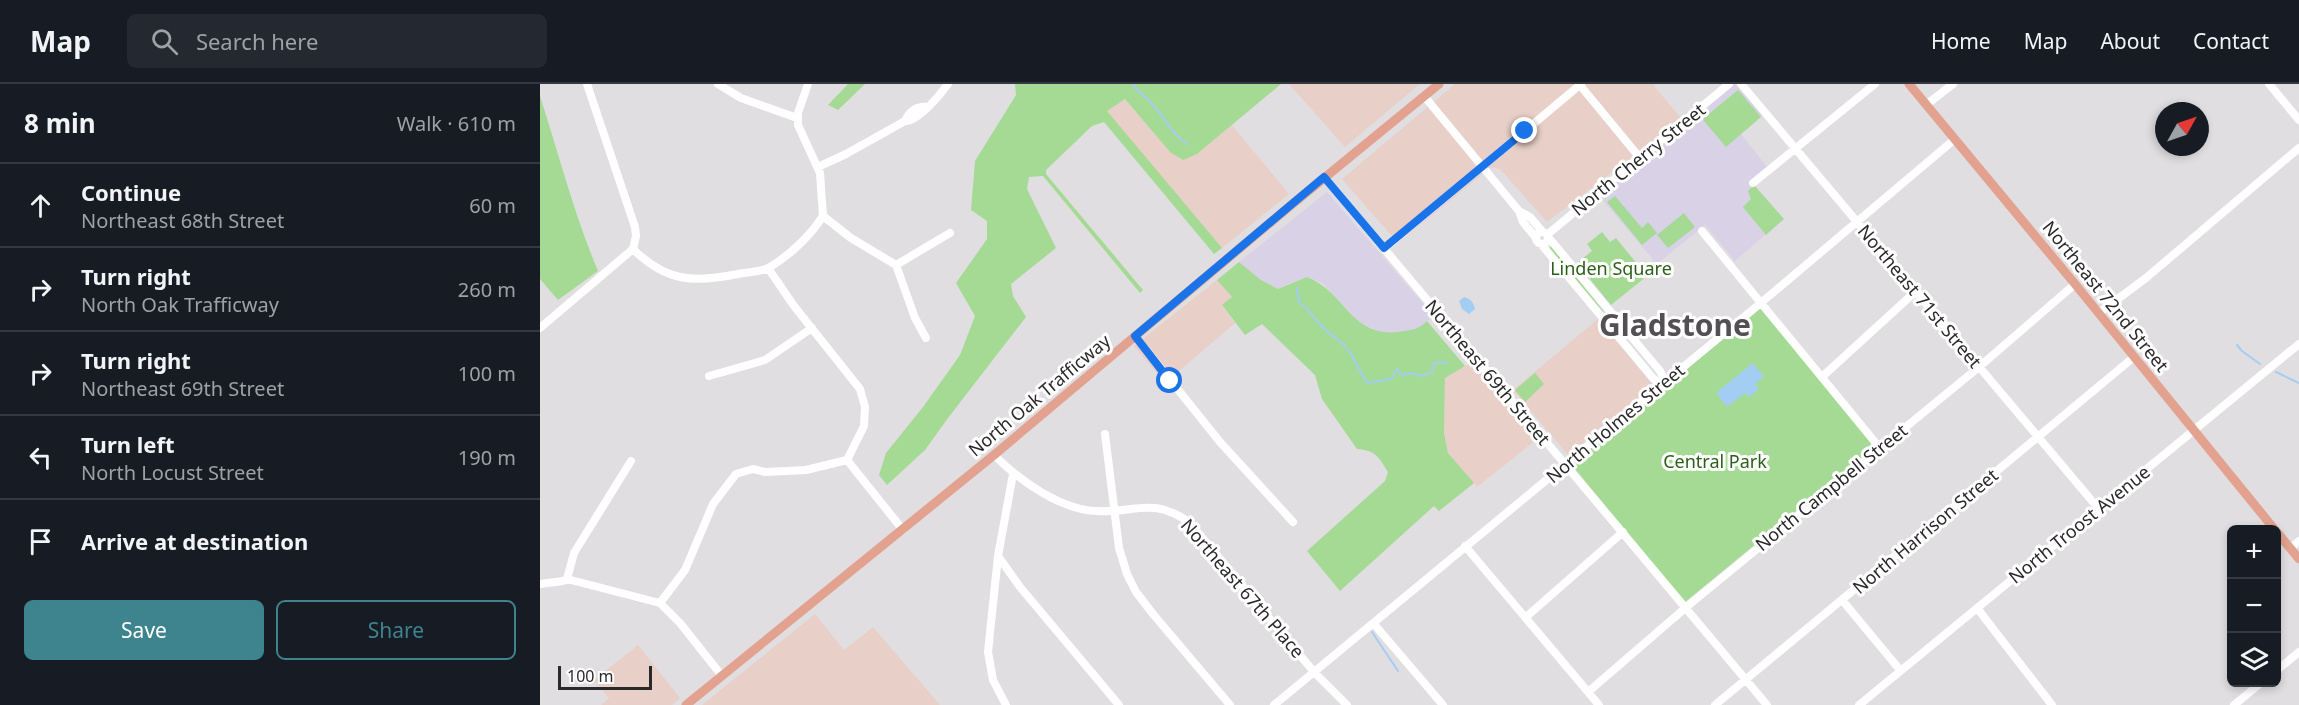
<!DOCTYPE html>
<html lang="en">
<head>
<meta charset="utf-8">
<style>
  :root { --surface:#171b24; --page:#242831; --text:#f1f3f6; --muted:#9ea1a6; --line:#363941; --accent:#3e848e }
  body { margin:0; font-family:"Noto Sans",sans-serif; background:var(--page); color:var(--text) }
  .controls { position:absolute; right:18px; bottom:18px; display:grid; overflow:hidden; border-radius:9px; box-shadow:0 3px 9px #0003 }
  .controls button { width:54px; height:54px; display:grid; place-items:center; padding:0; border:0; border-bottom:2px solid var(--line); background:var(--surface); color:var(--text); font:30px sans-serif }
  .compass { position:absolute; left:1615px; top:18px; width:54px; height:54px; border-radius:50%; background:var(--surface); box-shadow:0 3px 9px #0003; rotate:50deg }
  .scale { position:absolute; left:18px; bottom:15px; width:94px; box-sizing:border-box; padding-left:6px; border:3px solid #2a292a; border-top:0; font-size:16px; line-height:21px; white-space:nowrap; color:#2a292a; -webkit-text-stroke:4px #fff; paint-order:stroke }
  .stop { position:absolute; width:18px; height:18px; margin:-14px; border:4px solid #1a73e8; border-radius:50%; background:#fff }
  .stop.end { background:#1a73e8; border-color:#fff; box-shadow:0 2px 6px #0008 }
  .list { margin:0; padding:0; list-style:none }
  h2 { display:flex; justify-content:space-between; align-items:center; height:78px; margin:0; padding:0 24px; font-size:26px }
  h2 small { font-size:20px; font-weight:400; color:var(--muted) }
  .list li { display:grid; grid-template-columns:39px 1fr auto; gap:18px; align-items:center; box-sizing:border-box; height:84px; padding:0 24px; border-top:2px solid var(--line) }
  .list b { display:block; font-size:22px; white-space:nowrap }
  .list p { margin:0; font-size:20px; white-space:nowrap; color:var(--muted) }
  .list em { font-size:20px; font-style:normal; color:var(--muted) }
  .actions { display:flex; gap:12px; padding:18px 24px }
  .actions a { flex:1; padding:14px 0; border:2px solid var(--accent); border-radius:9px; text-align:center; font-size:21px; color:var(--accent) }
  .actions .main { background:var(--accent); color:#fff }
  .icon { flex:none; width:33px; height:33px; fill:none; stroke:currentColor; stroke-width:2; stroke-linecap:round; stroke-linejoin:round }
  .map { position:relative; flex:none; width:1759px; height:621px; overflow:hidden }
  header { display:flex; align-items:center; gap:36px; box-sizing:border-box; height:84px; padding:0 30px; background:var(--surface); border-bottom:2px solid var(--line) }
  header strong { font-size:28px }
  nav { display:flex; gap:33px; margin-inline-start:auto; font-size:21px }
  .search { width:420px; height:54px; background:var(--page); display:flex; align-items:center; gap:15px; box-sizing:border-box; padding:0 21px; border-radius:9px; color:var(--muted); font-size:22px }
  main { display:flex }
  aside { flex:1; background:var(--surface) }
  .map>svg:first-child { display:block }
  .commercial { fill:#e8cfc7 }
  .education { fill:#d9d1e6 }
  .green { fill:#a4da94 }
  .water { fill:#a4cdf4 }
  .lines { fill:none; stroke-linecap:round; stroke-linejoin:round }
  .stream { stroke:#a4cdf4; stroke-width:2 }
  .minor { stroke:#fff; stroke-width:8 }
  .major { stroke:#e2a28f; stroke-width:9 }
  .route { stroke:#1a73e8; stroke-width:8 }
  .labels { text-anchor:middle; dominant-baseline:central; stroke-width:6; stroke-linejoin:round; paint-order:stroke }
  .street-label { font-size:18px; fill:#2a292a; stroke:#fff }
  .park-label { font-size:18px; fill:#2c6019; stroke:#fff }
  .town-label { font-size:30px; font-weight:bold; fill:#535053; stroke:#fff }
</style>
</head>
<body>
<header>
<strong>Map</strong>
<div class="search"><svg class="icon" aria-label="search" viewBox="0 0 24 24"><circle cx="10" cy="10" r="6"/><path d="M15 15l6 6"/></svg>Search here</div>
<nav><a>Home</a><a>Map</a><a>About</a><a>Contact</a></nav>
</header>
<main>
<aside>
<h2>8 min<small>Walk · 610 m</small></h2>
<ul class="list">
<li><svg class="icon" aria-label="ahead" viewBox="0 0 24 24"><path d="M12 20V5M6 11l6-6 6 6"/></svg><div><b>Continue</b><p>Northeast 68th Street</p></div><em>60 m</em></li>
<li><svg class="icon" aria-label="right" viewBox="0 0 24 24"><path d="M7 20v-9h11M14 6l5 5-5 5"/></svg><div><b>Turn right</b><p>North Oak Trafficway</p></div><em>260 m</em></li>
<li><svg class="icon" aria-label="right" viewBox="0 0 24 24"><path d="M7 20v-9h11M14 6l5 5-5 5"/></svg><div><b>Turn right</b><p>Northeast 69th Street</p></div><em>100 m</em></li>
<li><svg class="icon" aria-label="left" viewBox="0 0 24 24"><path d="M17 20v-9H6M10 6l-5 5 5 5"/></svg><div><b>Turn left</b><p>North Locust Street</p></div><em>190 m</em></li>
<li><svg class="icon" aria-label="arrive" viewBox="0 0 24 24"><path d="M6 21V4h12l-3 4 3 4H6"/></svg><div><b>Arrive at destination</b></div></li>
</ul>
<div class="actions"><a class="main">Save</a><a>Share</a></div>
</aside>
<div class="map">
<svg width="1759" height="621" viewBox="0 0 1759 621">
  <rect width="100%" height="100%" fill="#e1dee1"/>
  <path class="commercial" d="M749,0H880L805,63Z
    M915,0H1116L1114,2L1142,35L1007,138L960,85L951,83L858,159L802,95Z
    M585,15L630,68L657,70L692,41L749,110L682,164L566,27Z
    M677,196L692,213L682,222L695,239L625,299L594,262Z
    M1058,235L1112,300L1111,304L1028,371L973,306Z
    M932,278L996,356L937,403L908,369L904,349L905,294Z
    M275,530L304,566L333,543L400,621H162Z
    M98,561L140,614L132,621H61L69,614L54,596Z"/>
  <path class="education" d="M1195,0L1223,31L1201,50L1231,88L1215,102L1244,135L1195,177L1165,141L1117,180L1059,112Z
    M787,108L893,231L879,246L847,249L825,244L782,199L767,193L738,205L721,196L699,178Z"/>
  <path class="green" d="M308,0H325L298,26L288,21Z
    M475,0H741L657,70L643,76L630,68L585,15L567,27L682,164L674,170L564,38L552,42L506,86V90L603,206L600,209L503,92L489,93L487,105L516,164L471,200L473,212L486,233L408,334L385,366L347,401L339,391L346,369L383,323L420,271L435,232L416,199L447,155V137L431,126L435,77L476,11Z
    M1198,6L1221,33L1186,63L1164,37V34Z
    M0,12C19,71 34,130 58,187L18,216L0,195Z
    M1214,101L1244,135L1226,151L1203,123L1211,115L1208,107Z
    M1075,112L1102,144L1108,138L1117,149L1102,161L1067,118Z
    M1144,129L1155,143L1128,164L1117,151Z
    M1062,148L1070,158L1076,154L1107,192L1071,221L1037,179L1052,167L1047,160Z
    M1010,163H1012L1064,228L1062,229L1009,165Z
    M699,178L721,196L738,205L767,193C806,208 810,253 858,248C871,246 878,246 887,237L925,282L905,294L904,349L908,369L934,399L899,427L894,422L800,507L767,467L845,397L848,388C839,373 835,366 817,365L782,315L775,291L722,240L705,251L682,221L692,213L677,196Z
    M1221,224L1335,362L1145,518L1031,380Z
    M995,289L1004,300L985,318L975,306Z"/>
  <path class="water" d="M924,213C931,215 934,219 935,225L929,230L922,225L919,217Z
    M1213,279L1224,293L1215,300L1219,305L1209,313L1205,309L1187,323L1176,309Z"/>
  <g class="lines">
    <path class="stream" d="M593,0C597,8 603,10 609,17C624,31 630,49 647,60
      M757,204L759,218C771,226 776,239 788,248C796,254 803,259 809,267C816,277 820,289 828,299L851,295L857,285L862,291L873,289L882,292L892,288L893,280L899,278L907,279
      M1697,261L1702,267L1720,280
      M1736,288L1759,299
      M832,548L858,587"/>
    <path class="minor" d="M47,0L95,143L96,152L93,165
      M178,0L201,14L257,34
      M268,0L258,29V41L280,89L283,132L311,154L356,181L375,234L386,254
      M1039,0L1100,74
      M1201,0L1558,424
      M1729,0L1759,36
      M884,12L979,127L990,133L1002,147
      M1386,21L1413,0
      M365,37C369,27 377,22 387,23
      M278,83L306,70L365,37C378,38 400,11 408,0
      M784,93L1227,621
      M1213,99L1335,0
      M979,127L983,138L996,154
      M1162,147L1339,363
      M996 154a6 6 0 1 1 12 0a6 6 0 1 1-12 0Z
      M1008,150L1189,0
      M1009,154L1120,287L1125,297
      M1001,160L1112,293L1120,301
      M845,164L1041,0
      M93,165C126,198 154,199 198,190C208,188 222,188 230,183C250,171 270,152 283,132
      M356,181L410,149
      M228,184L254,222L320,305L325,323L324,342L307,376
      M1559,229L1606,194L1759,64
      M0,244L93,165
      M595,252L680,358L753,438
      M169,292L225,276L272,244
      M1283,292L1375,208
      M565,350L579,464L587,490L596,508L613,530L690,621
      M454,371C480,397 521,426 557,427C596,429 613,412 650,439L774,588L807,621
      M307,376L363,446
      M925,462L1059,621
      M1750,465L1759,457
      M458,472L480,503L579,621
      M27,495L120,519L140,539L182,592
      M27,495L34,469L91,377
      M0,500L23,497L27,495
      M1302,516L1360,586
      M120,519L145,486L173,420L196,390L213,385L225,388L266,386L307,376
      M1437,524L1512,621
      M986,533L1083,448
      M834,540L903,621
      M1736,587L1759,568
      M1048,608L1150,520L1439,283L1535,200
      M466,621L453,596L448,568L458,472L473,390
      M734,621L1222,218L1415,55
      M1175,621L1594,273
      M1319,621L1759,260
      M1694,621L1722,598"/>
    <path class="major" d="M1369,0L1535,200L1735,446
      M1736,447L1759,475
      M146,621L454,371L750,122L899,0"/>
  </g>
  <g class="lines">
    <path class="route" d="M630,297L595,252L784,93L844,164L985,47"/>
  </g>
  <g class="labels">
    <g class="street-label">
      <text transform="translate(1098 75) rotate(-39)">North Cherry Street</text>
      <text transform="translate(1380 212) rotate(50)">Northeast 71st Street</text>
      <text transform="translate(1566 212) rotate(51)">Northeast 72nd Street</text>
      <text transform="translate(948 288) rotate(50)">Northeast 69th Street</text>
      <text transform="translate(499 311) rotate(-40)">North Oak Trafficway</text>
      <text transform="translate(1075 339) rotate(-40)">North Holmes Street</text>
      <text transform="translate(1291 403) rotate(-39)">North Campbell Street</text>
      <text transform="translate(1539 440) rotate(-39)">North Troost Avenue</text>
      <text transform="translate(1385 447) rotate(-40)">North Harrison Street</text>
      <text transform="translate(703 504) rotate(49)">Northeast 67th Place</text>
    </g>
    <g class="park-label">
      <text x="1071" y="184">Linden Square</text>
      <text x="1175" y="377">Central Park</text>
    </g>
    <g class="town-label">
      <text x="1135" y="240">Gladstone</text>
    </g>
  </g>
</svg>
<div class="controls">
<button>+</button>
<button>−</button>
<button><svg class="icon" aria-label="layers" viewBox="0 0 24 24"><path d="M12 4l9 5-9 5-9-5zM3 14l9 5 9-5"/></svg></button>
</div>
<svg class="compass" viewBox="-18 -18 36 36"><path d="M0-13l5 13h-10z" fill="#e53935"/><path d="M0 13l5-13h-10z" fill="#9ea1a6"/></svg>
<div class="scale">100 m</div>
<div class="stop" style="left:630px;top:297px"></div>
<div class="stop end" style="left:985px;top:47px"></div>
</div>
</main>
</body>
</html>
